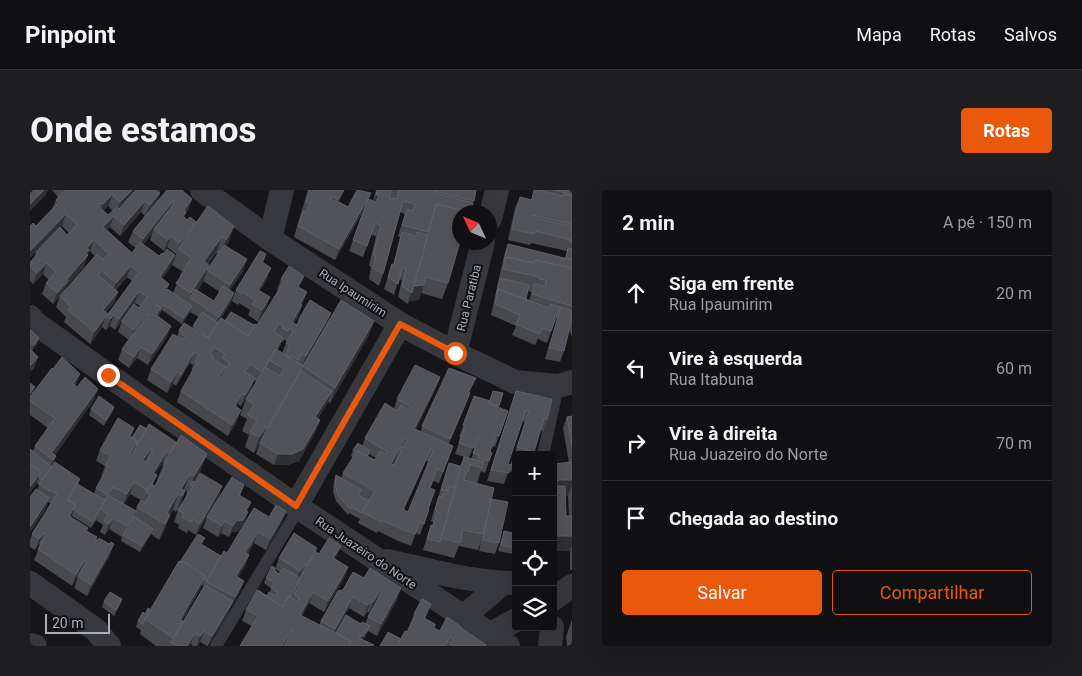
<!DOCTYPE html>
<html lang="pt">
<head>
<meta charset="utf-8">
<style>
  :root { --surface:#101012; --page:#1e1e20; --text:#f1f3f6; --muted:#9c9d9f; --line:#303032; --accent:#ea580c }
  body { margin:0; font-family:Roboto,sans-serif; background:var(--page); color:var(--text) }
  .controls { position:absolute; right:15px; bottom:15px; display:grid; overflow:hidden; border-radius:5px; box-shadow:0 5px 20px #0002 }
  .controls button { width:45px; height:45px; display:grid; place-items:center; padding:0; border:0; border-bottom:1px solid var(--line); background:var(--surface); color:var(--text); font:25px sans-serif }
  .compass { position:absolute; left:422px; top:15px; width:45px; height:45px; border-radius:50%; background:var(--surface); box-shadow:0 5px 20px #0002; rotate:314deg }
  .scale { position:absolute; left:15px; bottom:12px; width:65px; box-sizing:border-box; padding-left:5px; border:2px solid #a8adb8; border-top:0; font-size:14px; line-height:18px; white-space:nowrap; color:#a8adb8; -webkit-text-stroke:4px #111113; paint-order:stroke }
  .stop { position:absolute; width:15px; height:15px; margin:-11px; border:4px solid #ea580c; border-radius:50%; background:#fff }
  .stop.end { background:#ea580c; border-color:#fff; box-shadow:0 1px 5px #0008 }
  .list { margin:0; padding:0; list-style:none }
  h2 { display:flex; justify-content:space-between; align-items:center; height:65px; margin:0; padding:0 20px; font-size:21px }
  h2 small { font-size:16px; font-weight:400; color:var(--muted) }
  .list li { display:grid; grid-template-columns:32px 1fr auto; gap:15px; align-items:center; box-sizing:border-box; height:75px; padding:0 20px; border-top:1px solid var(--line) }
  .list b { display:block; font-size:19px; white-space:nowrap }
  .list p { margin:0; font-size:16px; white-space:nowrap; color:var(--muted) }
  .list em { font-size:16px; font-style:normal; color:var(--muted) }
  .actions { display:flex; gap:10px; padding:15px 20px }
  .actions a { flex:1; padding:11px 0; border:1px solid var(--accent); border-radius:5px; text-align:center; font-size:18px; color:var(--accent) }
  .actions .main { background:var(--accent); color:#fff }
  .icon { flex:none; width:28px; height:28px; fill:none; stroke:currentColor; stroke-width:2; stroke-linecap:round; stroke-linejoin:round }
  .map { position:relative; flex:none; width:542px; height:456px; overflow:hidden; border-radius:5px }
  header { display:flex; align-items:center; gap:30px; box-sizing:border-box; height:70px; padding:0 25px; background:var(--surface); border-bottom:1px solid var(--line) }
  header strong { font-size:24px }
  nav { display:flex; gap:28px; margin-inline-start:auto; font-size:18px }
  .intro { display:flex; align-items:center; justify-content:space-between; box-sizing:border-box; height:120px; padding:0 30px }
  h1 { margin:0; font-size:35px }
  .button { padding:12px 22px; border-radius:5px; background:var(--accent); color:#fff; font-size:18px; font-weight:700 }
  main { display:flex; gap:30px; padding:0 30px }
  aside { flex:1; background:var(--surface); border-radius:5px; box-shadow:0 5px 20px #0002 }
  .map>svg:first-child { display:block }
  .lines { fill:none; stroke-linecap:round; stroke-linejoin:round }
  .service { stroke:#37383d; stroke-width:12 }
  .minor { stroke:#37383d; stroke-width:24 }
  .wall { fill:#47494d; fill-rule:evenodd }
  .shaded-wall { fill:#2f3033 }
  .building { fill:#525359; stroke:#5f6168; fill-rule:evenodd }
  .route { stroke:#ea580c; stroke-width:6 }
  .labels { text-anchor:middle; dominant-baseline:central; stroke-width:4; stroke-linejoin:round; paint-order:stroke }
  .street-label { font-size:12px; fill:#a8adb8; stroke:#111113 }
</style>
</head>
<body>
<header>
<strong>Pinpoint</strong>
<nav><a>Mapa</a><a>Rotas</a><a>Salvos</a></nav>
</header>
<div class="intro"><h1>Onde estamos</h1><a class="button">Rotas</a></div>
<main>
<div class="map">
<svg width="542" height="456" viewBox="0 0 542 456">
  <rect width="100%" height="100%" fill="#161618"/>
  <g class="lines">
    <path class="service" d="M513,265L528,196
      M186,456L269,318"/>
    <path class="minor" d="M172,0L240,49L370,134L425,163L485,192L528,196L542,192
      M460,29L467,0
      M240,49L252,0
      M0,127L5,133L78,185L269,318L478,456
      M425,163L453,52
      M266,316L370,134
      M357,371C399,380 443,393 486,393
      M0,393L66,440L79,456
      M523,409L542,396
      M433,427L473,393
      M460,444L486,430
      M0,455L5,456
      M520,456L522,437"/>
  </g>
  <path class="wall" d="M22,0H130L127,12L162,9L158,20L156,23L154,27L157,30L166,32L178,16L199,52L196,56L213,81L200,100L204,103L200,114L191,128L195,131L227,135L248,101L247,100L251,89L270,98L272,115L268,126L264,133L267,135L269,129L297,134L344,131L338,147L300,213L298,212L288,228L286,241L269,271L258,275H244L226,264L230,253L224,263L215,257L219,245L212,241L217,229L210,225L216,209L226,192L224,190L221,199L211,216L208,214L207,217V231L198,246L147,212L151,201L161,183L163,175L160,173L146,196L143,194L137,203L117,190L121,179L147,147L149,140L162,138L169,127L160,122L152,134L132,120L128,126L137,147L118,175L107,168L99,178L88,170L92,159L99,150L88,142L92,131L110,116L105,113L85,140L80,136L76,140L72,137L60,154L34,132L36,127L26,117L30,106L32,104L23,114L12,104L16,93L19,90L13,84L3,94L0,91V72L4,68L6,62V36L22,20L26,10L28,7ZM79,15V17L83,21L78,25L73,21ZM111,22L115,26L103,41L98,52L106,58L102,63L77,40L80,37L90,46ZM32,36L39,43L37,45L30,37ZM122,44L120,50L134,61L137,57L146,64L142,75L152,81L143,103L137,99L139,94L132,89L141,76L145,65L133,64L129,66L113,54ZM60,61L65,66L34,102L36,97L54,77L57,64ZM186,63L188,64L178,80V74ZM97,87L102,91L78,124L76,122L84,113L88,102L86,100ZM174,90L173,91L190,102L184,111L167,101ZM254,150L257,151L252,163L248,160L252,151L253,152Z
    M278,0H313L309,12L318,17L341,3L339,9L343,11L346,0H446L443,13L430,22L418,93L412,109L391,103L389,110L379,111L378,114L368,107L372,90L369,89L364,105L354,99L362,74L363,75L370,47L368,46L375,24L370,22L353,84L349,96L339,89L341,77L339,76L346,46L341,45L333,67L319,61L336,16L305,70L264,47Z
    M504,0H542V147L539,140L540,137L534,161L530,172L515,169L527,129L526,128L517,153L508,149L505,155L482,145L486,136L461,125L474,66L478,54L535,68L537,61L501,53L500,55L478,50L485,18L490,7L501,10ZM498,101L502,102L499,110L496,109Z
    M236,64L233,73L237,89L230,101L240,107L236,118L228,132L218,125L220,120L209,113L208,115L202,111L206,100Z
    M0,141L9,148L7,154L2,161L8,167L4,178L0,182Z
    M410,187L406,198L386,239L391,241L392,236L441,199L439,203L436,214L419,254L423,256L409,293L403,291L400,298L398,319H399L390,345L386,343L381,356L366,350L348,341L347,343L328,333L330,329L319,323L318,325L306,311L303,301L304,291L306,285L311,288L313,283L323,267L321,266L323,260L332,256L335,248L364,219L367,209ZM339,264L346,268L345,270L338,267ZM396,271L399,272L378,322L374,320Z
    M46,196L64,210L25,265L26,266L23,275L50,289L48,294L64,304L66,298L72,288L71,287L75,276L66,271L70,260L104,238L101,247L102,248L110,235L171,280L164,292L192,296L188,308L166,345L158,340L157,343L148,338L149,335L144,332L148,320L157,306H156L157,301L154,300L155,301L150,316L146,322L143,320L140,325L134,341L129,350L121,344L110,362L91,351L92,347L79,339L75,345L70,342L73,335L66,330L61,338L42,326L41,328L58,338L57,341L67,347L66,349L80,365L57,406L44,398L48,386L51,382L50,381L42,396L4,370L10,355L9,354L5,360L0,357V350L2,344L21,314L18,312L15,320L0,342V307L7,300L9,295L7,293L3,261L5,256L18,238L0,225V207ZM133,272L134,273L127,290H128L125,296L123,295L125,284ZM100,304L113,311L107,317L104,327L106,321L94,314Z
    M486,201L517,230L513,241L510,240L503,265H486V283L479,281L474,294L457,291ZM492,231L495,232L481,275L478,274Z
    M473,203L468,217L478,221L465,257L462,256L460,262L462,263L455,283L451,281L447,293L461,309L469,353L465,364L449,361L451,351L448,360L429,356L424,368L393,360L401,335L402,336L403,332L401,331L405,317L419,273L430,276L434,267L425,264L431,247H429L444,206L460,211ZM443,258L445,259L441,269L439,268Z
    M84,217L82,223L74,236L59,225L61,219Z
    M542,226V380H540V361H523L539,273L533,238L537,227ZM538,305L539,326H536L535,306Z
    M214,295L210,306L218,321L214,333L209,341L202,342L199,347L191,343L188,347L173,338L177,327Z
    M256,321L252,332L236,360L224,353L218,364L219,365L215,376L208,387L210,402L200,418L199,422L178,456H177L170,452L167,456H163L161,454L160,456H126L110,444L111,440L106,437L108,431L115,424L121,420L150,372L172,355L191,366L197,363L239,327ZM172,395L174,396L151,435L152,431L169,401Z
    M474,341L484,358L482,364L468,361Z
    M311,356L305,369L318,377L314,388L294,422L279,413L272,426L289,435L291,431L313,400L334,388L340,378L367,410L347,446L338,441L334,448L332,447V449L343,456H210L222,436L212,431L216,420L237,406L240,402L241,398L234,393L236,388L244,380L249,384L250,382L245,379L249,368L286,362L289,364ZM347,410L338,427L335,434H331L306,443H305L319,418L334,427L337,422L339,423Z
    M92,409L90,415L84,426L72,417L74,411Z
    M384,424L397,425L395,429L404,438L410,441L430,437L455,456H350L371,449L377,442Z
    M542,429V456H537L536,447Z"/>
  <path class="shaded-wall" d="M14,0H18L16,5L0,21V14Z
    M102,0H109L86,24L90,12Z
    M127,0H130L127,6L130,3L126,15L115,26L120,15Z
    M314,0L309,12L304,21L308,10Z
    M341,3L337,14L305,70L309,59Z
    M83,4L79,15L69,25L73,14Z
    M346,5H349L344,16H342Z
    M162,9L158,20L156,23L152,33L154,20Z
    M115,11L111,22L90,46L94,35Z
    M143,11L139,22L124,39L122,44L109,60L113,49Z
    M36,24L32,36L0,68V61Z
    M84,26L80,37L69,48L73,37Z
    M166,32L148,59L146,64L150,53Z
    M204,36L199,52L190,65L196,50Z
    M141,46L137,57L134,61L138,50Z
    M192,47L186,63L168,87L174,71Z
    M64,50L60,61L57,64L58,65L54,77L36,97L34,102L23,114L27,103L37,89L57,58Z
    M145,65L141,76L126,98L130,87Z
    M217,69L213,81L196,106L200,95Z
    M17,73L13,84L3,94L7,83Z
    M179,75L174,90L162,109L160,108L161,103Z
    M101,76L97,87L82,104L86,93Z
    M241,78L237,89L224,111L228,100Z
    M139,94L135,105L123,119L125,114Z
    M394,95L389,110L378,111L384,96Z
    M109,101L105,113L85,140L89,129Z
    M88,102L84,113L69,131L73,120Z
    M277,102L273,113L266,125L270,114Z
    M204,103L200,114L185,138L189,127Z
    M240,107L236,118L228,132L232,120Z
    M134,115L132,120L127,130L126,125Z
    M272,115L268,126L260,139L262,132Z
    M162,116L160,122L152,134L154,128Z
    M117,123L113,134L100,151L104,140Z
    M301,123L297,134L272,177L276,166Z
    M84,125L80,136L76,140L80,129Z
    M76,126L72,137L60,154L64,142Z
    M344,131L338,147L300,213L305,198Z
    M141,136L137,147L118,175L122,164Z
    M9,148L7,154L1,162L3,156Z
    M253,148L249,159L242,172L240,171Z
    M111,157L107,168L99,178L104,167Z
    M164,162L160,173L146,196L151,185Z
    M8,167L4,178L0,182L1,175Z
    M196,177L192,188L185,199L189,187Z
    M147,182L143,194L137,203L141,192Z
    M50,184L46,195L39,205L43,194Z
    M410,187L406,198L380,250L384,239Z
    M225,188L221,199L211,216L215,205Z
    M446,188L441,199L434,214L438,202Z
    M5,197L3,203L0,206V203Z
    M68,199L64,210L22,269H21L23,261Z
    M302,201L298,212L281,238L285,227Z
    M212,203L208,214L201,227L205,216Z
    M440,203L436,214L416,261L420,249Z
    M84,217L82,223L74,236L76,230Z
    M211,220L207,231L198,246L202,235Z
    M290,230L286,241L269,271L258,275H244L248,264Z
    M236,237L230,253L224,263L229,247Z
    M107,251L103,263L95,277L99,266Z
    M120,259L116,270L109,281L113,270Z
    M369,259L365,271L356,285L361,274Z
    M401,259L396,271L369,330L373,319Z
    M137,261L133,272L119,294L123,283Z
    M177,264L171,280L162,296L161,295L164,286Z
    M26,266L22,277L19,282L23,270Z
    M11,282L7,293L0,303V297Z
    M160,284L154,300L151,306V299Z
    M529,290H542V294L538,306H523L524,296Z
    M104,292L100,304L93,316L97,304Z
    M192,296L188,308L166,345L170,334Z
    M155,301L150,316L146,322L152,306Z
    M148,304L143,320L134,334L137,323Z
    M19,308L15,320L0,342V337Z
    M221,312L214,333L209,341L202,342L199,347L203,336L206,331L216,320Z
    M46,315L42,326L35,338L39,326Z
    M106,321L102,333L93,347L97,336Z
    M256,321L252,332L236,360L240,349Z
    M140,325L134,341L129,350L135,334Z
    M83,328L79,339L75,345L79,334Z
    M195,331L191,343L188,347L192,336Z
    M123,339L121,344L110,362L112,356Z
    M228,342L224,353L215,369L219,357Z
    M13,343L9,354L5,360L9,349Z
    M523,346H542V355L540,361H523Z
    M84,354L80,365L57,406L61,395Z
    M311,356L306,367L299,379L303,368Z
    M219,365L215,376L202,397L206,386Z
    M54,370L50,381L42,396L46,385Z
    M274,375L270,386L266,392L270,381Z
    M318,377L314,388L294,422L298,411Z
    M175,386L169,401L144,445L150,430Z
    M214,391L210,402L200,418L205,407Z
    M371,398L367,410L347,446L351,434Z
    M351,399L347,410L339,423L343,412Z
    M283,402L279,413L266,436L270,425Z
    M323,407L319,418L301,450L305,439Z
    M92,409L90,415L84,426L86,420Z
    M203,411L199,422L178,456L182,446Z
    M341,411L337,422L334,427L338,415Z
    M401,414L397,425L390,439L394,428Z
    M263,438L258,449L255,456H252Z
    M174,441L170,452L167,456L170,446Z
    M165,443L161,454L160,456H157Z"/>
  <path class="building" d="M0,0H14L0,14Z
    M35,0H102L90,12L83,6L84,5L83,4L73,14L71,13L68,16L78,25L87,17L89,19L106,0H127L126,1L130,3L120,15L115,11L94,35L84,26L73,37L102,63L110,52L129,66L132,63L133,64L137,59L145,65L130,87L139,94L125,114L131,118L126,125L141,136L122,164L111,157L104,167L92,159L118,124L117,123L104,140L92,131L104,114L109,118L117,107L109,101L89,129L84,125L80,129L76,126L64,142L38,120L41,117L30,106L67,64L73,69L79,64L64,50L57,58L59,60L56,63L58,65L37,89L38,91L27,103L16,93L26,82L17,73L7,83L0,76V72L8,64L6,62L30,37L37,45L47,35L36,24L0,61V36L3,33L6,36L27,14L33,20L35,19L26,10ZM101,76L109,82L78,124L73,120L88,102L68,85L72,81L86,93Z
    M137,0H152L162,9L154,20L156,22L153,26L157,30L160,27L166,32L150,53L141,46L138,50L124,39L144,13L143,11L113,49L103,41Z
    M279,0H314L308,10L301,6L300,9L306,12L307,11L318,17L327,0L341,3L309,59L268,36L273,21L276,22L280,14L276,12Z
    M347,0H361L359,8L367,9L369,1L367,0H446L444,11L405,1V3L443,13L441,22L406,14L398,42L372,35L377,19L383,21L385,14L373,11L353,84L343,78L346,66L343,65L351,35L345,33L337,56L323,50L338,9L346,12L349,5H346Z
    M504,0H508L533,6V4L542,6V53L540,52L541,50L505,41L504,44L482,39L490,7L502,10ZM502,25L541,34L540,36L502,27Z
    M525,0H542V5Z
    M406,14L439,22H430V52L418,93L396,87L394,95L384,96Z
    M178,16L204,36L196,50L192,47L174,71L179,75L161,103L146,93L155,81L153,80L161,68L148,59Z
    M372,42L386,46L387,42L398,45L382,103L372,96L376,79L372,78L368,94L358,87L362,74L364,75Z
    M478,54L542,70V78L505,70L504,73L476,67L474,71Z
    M194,55L217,69L200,95L177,80Z
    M538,58L542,59V70L536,68Z
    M230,61L236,64L232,72L241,78L228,100L240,107L232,120L222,114L225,110L213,102L212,104L206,100Z
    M476,67L504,73L505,70L542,78V116L502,104L504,94L515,96L516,90L509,89V87L473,79Z
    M259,76L274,86L268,97L277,102L270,114L272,115L262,132L267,135L270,129H269L280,110L301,123L276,166L272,164L268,170L261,166L260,168L255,165L260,155L256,153L263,141L259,138L258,141L252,138L253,136L249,133L244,142L253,148L239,170L236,177H235L232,182L220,174L215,182L225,188L215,205L212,203L205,216L211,220L202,235L151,201L167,173L165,172L169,164L164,162L151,185L147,182L141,192L121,179L143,144L153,150L155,146L151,144L152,142L149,140L154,133L178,148L191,128L218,146L225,134L227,135L239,116L254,91L251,89ZM184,157L195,164L192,168L200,173L190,189L189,187L196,177L183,169L184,167L180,164Z
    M470,88L499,95L496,109L468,99L466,105Z
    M193,96L204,103L189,127L160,108L165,99L184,111Z
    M137,99L162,116L154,128L134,115L130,120L131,118L126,115Z
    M468,99L519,118L520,114L530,117L521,141L512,138L509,144L486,134L490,125L465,114Z
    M311,110L344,131L305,198L273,176Z
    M531,117L542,121V128L534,161L519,158Z
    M172,122L188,133L178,148L173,145L174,143L163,136Z
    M201,122L224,135L218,146L195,131Z
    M1,140L9,148L3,156L0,153V141Z
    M0,159L8,167L1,175L0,174Z
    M246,159L273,176L237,238L236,237L229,247L220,242L227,231L218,225L224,214L216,209L235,177L250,186L254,179L239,170Z
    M32,167L50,184L43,194L47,197L55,187L68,199L23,261L20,259L19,261L26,266L23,270L5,256L25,228L0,211V207L22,178L23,179Z
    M385,175L410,187L384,239L423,256L413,282L407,279L400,298L405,300L398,319H399L394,334L390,332L385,344L371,339L352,330L351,332L332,322L345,301L313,283L327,261L345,270L350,261L356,265L357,262L335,248L355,213L367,221L371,215L379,221L381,217L367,209ZM375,248L378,249L373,258L370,257ZM369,259L371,261L364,275L361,274ZM401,259L403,261L378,322L373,319Z
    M419,178L446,188L438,202L440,203L420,249L392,236Z
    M271,181L302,201L285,227L290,230L273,259L262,264H248L230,253Z
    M0,193L5,197L0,203Z
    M463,201L473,203L469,216L459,213Z
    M486,201L522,209L517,230L514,228L504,262L487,257L499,221L496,220L478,274L481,275L479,283L461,280Z
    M69,206L84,217L76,230L61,219Z
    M444,206L460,211L459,214L478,221L469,246L466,245L460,262L462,263L459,271L448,268L449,265L443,263L449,248L447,247L443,258L429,253L435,236L433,235Z
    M542,226V257L537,227Z
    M88,228L104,238L99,246L107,251L99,266H101L119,234L146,252L140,263L137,261L123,283L127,285L122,294H121L117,300L104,292L97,304L83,297L78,305L106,321L97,336L83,328L79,334L74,331L78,324L70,319L78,305L66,298L78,277L75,276L81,266L70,260ZM120,259L123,261L116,272L113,270Z
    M110,235L117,239L107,255H106L107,251L102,248Z
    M151,245L177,264L164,286L160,284L151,299L155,301L152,306L148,304L137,323L140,325L135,334L107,317L111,310L115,313L120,305L116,302L121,294L125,296L136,276L133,275Z
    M328,253L340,261L337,266L327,261L326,262L323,260Z
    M0,259L22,277L12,290L9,287L11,282L0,274Z
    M484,265L486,266V276L481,275Z
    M434,267L454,272L452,278L440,274L438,282H436L434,290L464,298L453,344L433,340L430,353L411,348Z
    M25,272L50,289L37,310L46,315L39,326L58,338L56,341L67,347L65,349L68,350L69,348L79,354L81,352L84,354L61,395L48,386L57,372L54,370L46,385L8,359L16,345L13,343L9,349L2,344L27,304L20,300L19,301L9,294Z
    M542,272V290H529L524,296H535L536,326H542V346H523V274Z
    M419,273L430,276L424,297L419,296L417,301L411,300Z
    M0,274L11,282L0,297Z
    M170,283L192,296L170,334L163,329L161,332L152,327L154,324L148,320L163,296L160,295L162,291L165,292Z
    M306,285L331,300L328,305L339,311L332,323L321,317L320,319L308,305L305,295Z
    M202,287L214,295L209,305L221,312L216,320L218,322L213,330L206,331L203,336L195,331L192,336L177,327Z
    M47,294L75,310L63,332L44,320L46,315L38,310Z
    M419,296L425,298L410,352L397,349L401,335L403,336L407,321L405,320L409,306L412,307L413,303L417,304Z
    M6,299L19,308L0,337V307Z
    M461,309L478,312L469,353L453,350Z
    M246,315L256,321L240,349L228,342L219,357L217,356L214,362L219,365L206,386L214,391L205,407L176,392L194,361L197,363L224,318L239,327Z
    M104,326L123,339L112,356L93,345Z
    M474,341L486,344V352L484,358L471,355Z
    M264,343L287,358L285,361L289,364L299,348L311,356L303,368L318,377L298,411L283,402L270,425L321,451L318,456H283L281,455L280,456H254L264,439L263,438L252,456H210L228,426L216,420L227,400L253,417L259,406L267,411L269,408L264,405L270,395L267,393L283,366V365L276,376L274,375L270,381L249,368Z
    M168,344L175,348L171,354L191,366L177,391L174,389L175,386L153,371L152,373L150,372Z
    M149,371L152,373L153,371L175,386L150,430L153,431L143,448L115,429Z
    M242,376L245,378L244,380L249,384L253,378L261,383V382L270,388L265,399L260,407L259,406L253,417L228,401V400L237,406L239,402L246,406L248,403L241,398L245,393L236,388Z
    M340,378L371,398L351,434L338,427L353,400L351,399L343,412L341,411L338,415L323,407L305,439L291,431L308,401L313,400L323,382L334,388Z
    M175,395L203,411L182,446L174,441L170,446L165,443L157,456H149L141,453Z
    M80,402L92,409L86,420L74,411Z
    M392,409L401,414L394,428L405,434L404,438L410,441L417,427L430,436V437L456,455L455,456H423L420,454L423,449L420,447L415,456H367L375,441L377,442L386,425L384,424Z
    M118,418L121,420L115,429L113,434L108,431L113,422L115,424Z
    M316,425L331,434L332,432L340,436L336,442H334L332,446L331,445L329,448L344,455L343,456H319L321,451L306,443Z
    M358,442L371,449L367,456H350Z"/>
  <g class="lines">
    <path class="route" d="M78,185L266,316L370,134L425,163"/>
  </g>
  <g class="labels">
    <g class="street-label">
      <text transform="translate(323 103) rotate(33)">Rua Ipaumirim</text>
      <text transform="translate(439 108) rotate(-76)">Rua Paratiba</text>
      <text transform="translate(336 363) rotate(34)">Rua Juazeiro do Norte</text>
    </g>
  </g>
</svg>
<div class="controls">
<button>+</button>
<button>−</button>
<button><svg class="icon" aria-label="locate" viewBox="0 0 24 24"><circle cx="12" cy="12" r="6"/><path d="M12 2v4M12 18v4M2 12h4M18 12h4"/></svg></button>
<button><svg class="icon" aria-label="layers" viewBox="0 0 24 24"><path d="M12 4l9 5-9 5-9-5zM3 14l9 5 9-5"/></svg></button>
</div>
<svg class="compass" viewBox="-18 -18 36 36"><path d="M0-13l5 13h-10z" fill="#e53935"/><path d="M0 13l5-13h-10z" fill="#9c9d9f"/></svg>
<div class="scale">20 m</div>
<div class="stop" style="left:425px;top:163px"></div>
<div class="stop end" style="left:78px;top:185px"></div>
</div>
<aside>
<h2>2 min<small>A pé · 150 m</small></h2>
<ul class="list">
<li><svg class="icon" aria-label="ahead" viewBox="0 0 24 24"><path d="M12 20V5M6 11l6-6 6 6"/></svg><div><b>Siga em frente</b><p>Rua Ipaumirim</p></div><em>20 m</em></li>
<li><svg class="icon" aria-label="left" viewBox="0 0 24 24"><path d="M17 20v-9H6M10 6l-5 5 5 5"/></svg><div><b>Vire à esquerda</b><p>Rua Itabuna</p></div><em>60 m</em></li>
<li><svg class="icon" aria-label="right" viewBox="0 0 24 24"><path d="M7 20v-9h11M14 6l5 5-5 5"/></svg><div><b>Vire à direita</b><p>Rua Juazeiro do Norte</p></div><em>70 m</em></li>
<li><svg class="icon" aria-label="arrive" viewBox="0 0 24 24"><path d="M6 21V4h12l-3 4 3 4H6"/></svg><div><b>Chegada ao destino</b></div></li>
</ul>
<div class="actions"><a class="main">Salvar</a><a>Compartilhar</a></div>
</aside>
</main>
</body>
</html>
